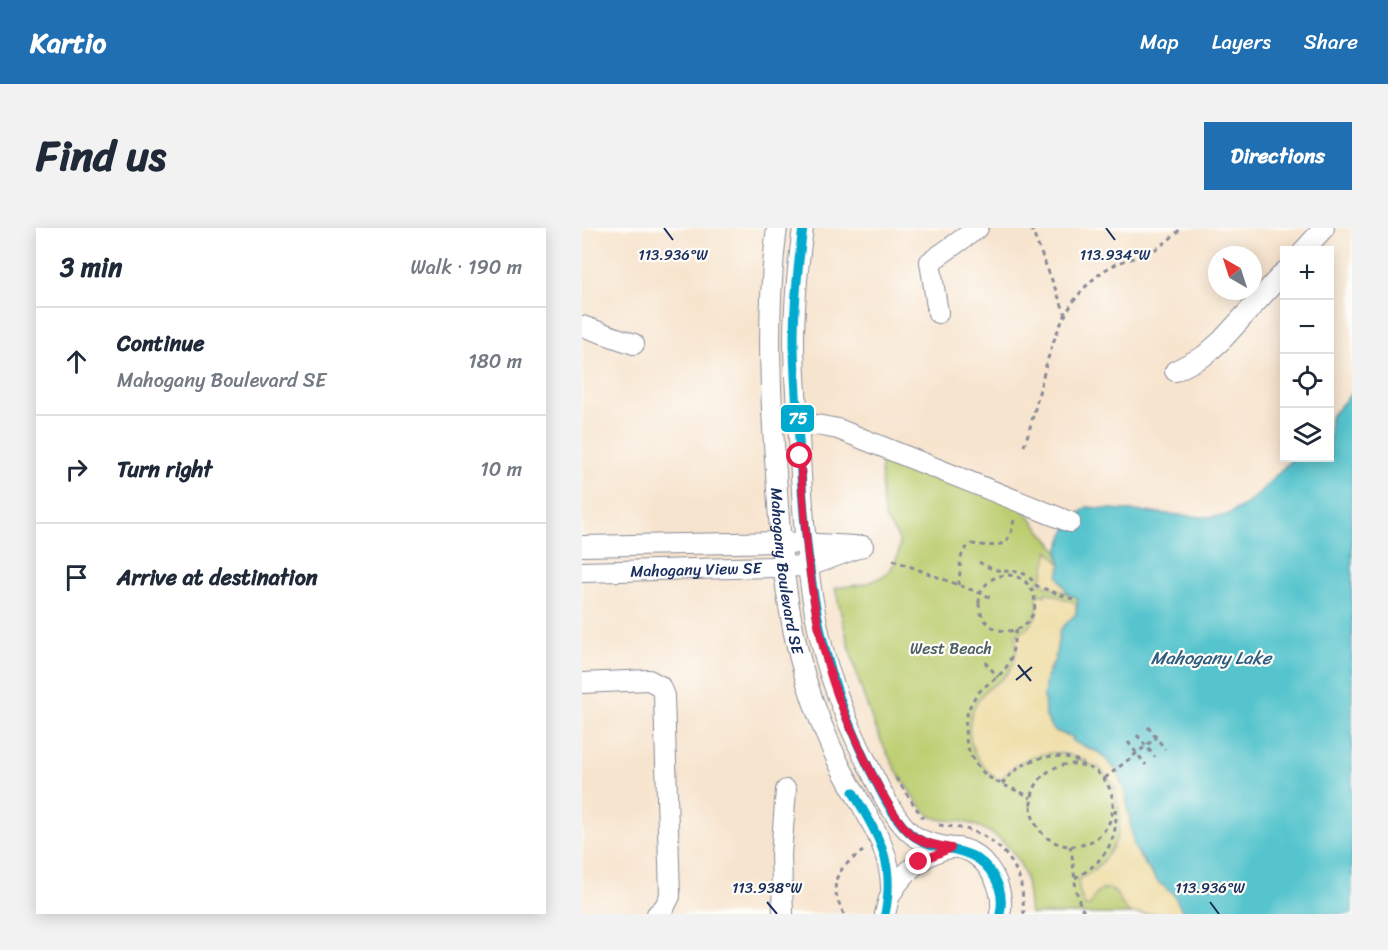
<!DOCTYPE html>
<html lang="en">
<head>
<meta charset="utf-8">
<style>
  :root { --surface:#fff; --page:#f2f2f3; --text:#1f2937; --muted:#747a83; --line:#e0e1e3; --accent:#1f6fb2 }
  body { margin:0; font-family:Sriracha,sans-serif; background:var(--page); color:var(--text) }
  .controls { position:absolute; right:18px; top:18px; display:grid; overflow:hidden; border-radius:0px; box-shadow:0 3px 15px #0003 }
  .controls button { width:54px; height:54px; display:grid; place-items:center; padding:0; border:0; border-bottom:2px solid var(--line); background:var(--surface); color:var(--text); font:30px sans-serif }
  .compass { position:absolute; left:626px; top:18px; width:54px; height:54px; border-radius:50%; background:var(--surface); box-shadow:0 3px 15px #0003; rotate:321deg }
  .stop { position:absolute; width:18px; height:18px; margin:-14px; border:4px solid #e11d48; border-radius:50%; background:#fff }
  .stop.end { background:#e11d48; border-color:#fff; box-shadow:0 2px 6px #0008 }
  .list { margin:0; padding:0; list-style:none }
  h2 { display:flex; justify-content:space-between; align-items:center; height:78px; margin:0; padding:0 24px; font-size:26px }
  h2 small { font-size:20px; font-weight:400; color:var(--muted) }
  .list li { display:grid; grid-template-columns:39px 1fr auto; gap:18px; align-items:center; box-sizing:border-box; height:108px; padding:0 24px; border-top:2px solid var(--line) }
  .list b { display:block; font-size:22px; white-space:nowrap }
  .list p { margin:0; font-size:20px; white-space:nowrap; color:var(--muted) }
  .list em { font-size:20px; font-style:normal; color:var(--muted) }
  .icon { flex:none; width:33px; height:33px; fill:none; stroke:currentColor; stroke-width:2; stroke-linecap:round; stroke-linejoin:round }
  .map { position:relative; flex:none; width:770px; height:686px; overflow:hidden; border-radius:0px }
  header { display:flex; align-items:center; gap:36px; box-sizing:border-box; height:84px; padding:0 30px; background:var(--accent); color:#fff }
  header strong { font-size:28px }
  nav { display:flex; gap:33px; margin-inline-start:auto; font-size:21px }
  .intro { display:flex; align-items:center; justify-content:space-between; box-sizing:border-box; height:144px; padding:0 36px }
  h1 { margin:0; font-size:42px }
  .button { padding:15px 27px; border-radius:0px; background:var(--accent); color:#fff; font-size:21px; font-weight:700 }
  main { display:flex; gap:36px; padding:0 36px }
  aside { flex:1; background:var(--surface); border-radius:0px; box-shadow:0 3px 15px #0003 }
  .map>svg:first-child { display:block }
  .green { fill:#bccd70; stroke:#6c7e67; stroke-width:1.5 }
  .sand { fill:#eeda9e; stroke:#84847e; stroke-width:1.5 }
  .water { fill:#57c4cd; stroke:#397a96; stroke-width:1.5 }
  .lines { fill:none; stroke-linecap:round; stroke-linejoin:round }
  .minor-casing { stroke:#898a96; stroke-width:22 }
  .path { stroke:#898a96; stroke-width:3; stroke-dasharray:4.5 4.5; stroke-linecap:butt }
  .minor { stroke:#fff; stroke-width:20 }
  .bus-1-casing { stroke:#fdfcf7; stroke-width:14 }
  .bus-1 { stroke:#00a9ce; stroke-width:9 }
  .route { stroke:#e11d48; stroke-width:8 }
  .ticks { fill:none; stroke:#1b2f5e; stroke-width:2 }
  .labels { text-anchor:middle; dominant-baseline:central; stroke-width:4.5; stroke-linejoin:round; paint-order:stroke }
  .street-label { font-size:16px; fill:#1b2f5e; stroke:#fdfcf7 }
  .park-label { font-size:16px; fill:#4b5e63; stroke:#fdfcf7 }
  .water-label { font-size:18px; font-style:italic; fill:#2d5c7f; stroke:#fdfcf7 }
  .ticks-label { font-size:15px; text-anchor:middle; fill:#1b2f5e; stroke:#fdfcf7; stroke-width:4.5; stroke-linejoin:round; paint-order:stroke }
  .line-badge { stroke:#fdfcf7; stroke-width:2 }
  .badge-label { font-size:16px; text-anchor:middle; font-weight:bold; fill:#fff }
</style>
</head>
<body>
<header>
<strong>Kartio</strong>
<nav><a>Map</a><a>Layers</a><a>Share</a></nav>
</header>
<div class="intro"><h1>Find us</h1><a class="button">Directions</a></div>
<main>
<aside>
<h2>3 min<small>Walk · 190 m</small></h2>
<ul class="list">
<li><svg class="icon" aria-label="ahead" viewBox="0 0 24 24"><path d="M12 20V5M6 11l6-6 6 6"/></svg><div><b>Continue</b><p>Mahogany Boulevard SE</p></div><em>180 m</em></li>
<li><svg class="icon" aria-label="right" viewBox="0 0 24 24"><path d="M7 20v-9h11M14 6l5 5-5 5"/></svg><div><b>Turn right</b></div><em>10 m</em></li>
<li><svg class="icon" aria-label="arrive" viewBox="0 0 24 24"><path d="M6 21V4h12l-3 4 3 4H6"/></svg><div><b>Arrive at destination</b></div></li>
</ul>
</aside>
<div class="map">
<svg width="770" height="686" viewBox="0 0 770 686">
  <rect width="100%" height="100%" fill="#fdfcf7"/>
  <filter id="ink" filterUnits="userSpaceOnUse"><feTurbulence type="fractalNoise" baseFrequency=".0167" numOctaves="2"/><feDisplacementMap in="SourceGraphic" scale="12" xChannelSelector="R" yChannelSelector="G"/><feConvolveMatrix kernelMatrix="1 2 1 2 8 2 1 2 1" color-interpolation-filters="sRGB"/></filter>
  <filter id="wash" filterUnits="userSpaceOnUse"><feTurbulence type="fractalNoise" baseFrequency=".008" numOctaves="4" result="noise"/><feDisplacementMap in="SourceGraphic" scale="24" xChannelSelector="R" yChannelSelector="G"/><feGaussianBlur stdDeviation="1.35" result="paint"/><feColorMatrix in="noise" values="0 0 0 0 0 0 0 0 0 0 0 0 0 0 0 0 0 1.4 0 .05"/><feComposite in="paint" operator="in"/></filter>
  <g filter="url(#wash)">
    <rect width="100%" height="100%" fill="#f7e4ce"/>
    <path class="green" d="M299,224L439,279L476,323L479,337L496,370L518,525L602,686H448C446,673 446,658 442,645C433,618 405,597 377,593C364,591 353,594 343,583C291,524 270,435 253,360C276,357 301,357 313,334C316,327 319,319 317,312C314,303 305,297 303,289C298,271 300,243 299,224Z"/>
    <path class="sand" d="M467,322L479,337C475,347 478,354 485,362L484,365L456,354L461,348Z
      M464,364L494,375V386L478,402L473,432L466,443L463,486L469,499L473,503L491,509L490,513L518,525L536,544L542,558L557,628L574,652L592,666L602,686H549C535,679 539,652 515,664L508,678H503L498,664L496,652C531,633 548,600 531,562L534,560L516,538L514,540C481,516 445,521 418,552C388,534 377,497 399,468C407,457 420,454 427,443C435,431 435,420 434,406C453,400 459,383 455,365L463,368Z"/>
    <path class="water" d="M770,165V686H602L592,667L574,652L552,619L544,568L536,544L518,525L490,513L491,509L473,503L469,499L463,486L462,468L464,450L473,432L478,402L494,386L496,370L484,365V362L476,348L479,337L476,323L485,299L488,294L505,279L621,289L643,288L664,276L677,265L711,230H748V189Z"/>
  </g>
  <g filter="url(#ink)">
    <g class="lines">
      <g class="minor-casing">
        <g id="minor">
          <path id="s1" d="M195,0C184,82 188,163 194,245C198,315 203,384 224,452C233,481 244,509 257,536C277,577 311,617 309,665"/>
          <path d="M221,0C216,37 212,75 212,113C212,145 215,177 217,208C221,288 224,370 248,446C259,479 273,512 289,543C297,560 315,595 331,607C341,615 356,617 369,620"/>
          <path d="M722,22L742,0"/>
          <path d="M356,85L348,34L396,0"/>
          <path d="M0,98L52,116"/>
          <path d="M593,143L622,128L640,112L702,44"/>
          <path d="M217,198L235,197L256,201L488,294"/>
          <path d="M0,318L198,314L273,318"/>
          <path id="s2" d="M0,344L227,338L281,318"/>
          <path d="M0,455L67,452L78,458L82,468L88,668L82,680L75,686"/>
          <path d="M201,686L199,627L204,562"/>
          <path d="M303,686C305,679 306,670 310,664C322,644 345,623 369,620C400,617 425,659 418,686"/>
        </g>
      </g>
      <path class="path" d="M449,0L483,85
        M442,218C464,156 464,83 523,42C536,33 552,31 566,25C579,19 590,10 599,0
        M311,332L408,369
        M397,334C402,337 409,341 415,342C433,346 440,338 455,358L493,372
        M397 375a28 28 0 1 1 56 0a28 28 0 1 1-56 0Z
        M376,357C381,341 373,325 390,316C416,319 428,321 432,291
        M434,402C431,414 432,427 425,438C418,449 407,454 398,463C377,485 379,523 400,543C413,557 434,560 449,570
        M403,434L416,449
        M566,499L583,521
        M555,507L573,529
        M546,514L564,537
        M449 577a41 41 0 1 1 82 0a41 41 0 1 1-82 0Z
        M314,550L341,590
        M523,550L574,510
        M420,556C440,531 471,520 501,535
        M357,597C368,599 379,599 390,603C411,610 432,630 438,653C441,663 441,675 442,686
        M488,618C494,641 490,665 503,686
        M493,650C520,636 538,612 533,580
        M262,686C245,654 254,642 281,623"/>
      <use href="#minor" class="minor"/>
      <g class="bus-1-casing">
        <path id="bus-1" d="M221,0C216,37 212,75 212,113C212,146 215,179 217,212C224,335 233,434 290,546C300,566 313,595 333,609C360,627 390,614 411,647C419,659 421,672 418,686
          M271,564C296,609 314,632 303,686"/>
      </g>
      <use href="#bus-1" class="bus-1"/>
    </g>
  </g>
  <g class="lines" filter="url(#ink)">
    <path class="route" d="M218,228C223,301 227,374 248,445C258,478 273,511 288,542C297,560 315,595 330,607C341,615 355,617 369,620L337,634"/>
  </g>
  <path class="ticks" d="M82,0L91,12M524,0L533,12M436,437L449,453M434,452L450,439M185,674L195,686M628,674L637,686"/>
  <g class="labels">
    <g class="street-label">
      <text stroke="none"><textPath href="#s2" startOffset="114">Mahogany View SE</textPath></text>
      <text stroke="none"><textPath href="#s1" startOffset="344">Mahogany Boulevard SE</textPath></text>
    </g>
    <g class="park-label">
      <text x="369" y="420">West Beach</text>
    </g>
    <g class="water-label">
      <text x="629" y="430">Mahogany Lake</text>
    </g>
  </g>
  <g class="ticks-label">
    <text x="91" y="32">113.936°W</text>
    <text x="533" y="32">113.934°W</text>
    <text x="185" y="665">113.938°W</text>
    <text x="628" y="665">113.936°W</text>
  </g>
  <rect class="line-badge" x="198" y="176" width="35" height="29" rx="6" fill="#00a9ce"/>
  <g class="badge-label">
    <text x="216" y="196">75</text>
  </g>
</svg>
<div class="controls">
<button>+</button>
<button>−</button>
<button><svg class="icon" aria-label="locate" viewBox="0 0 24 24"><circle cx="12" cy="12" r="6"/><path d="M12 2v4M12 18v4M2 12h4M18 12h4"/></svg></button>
<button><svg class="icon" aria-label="layers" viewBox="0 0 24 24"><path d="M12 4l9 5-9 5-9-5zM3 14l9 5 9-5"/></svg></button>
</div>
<svg class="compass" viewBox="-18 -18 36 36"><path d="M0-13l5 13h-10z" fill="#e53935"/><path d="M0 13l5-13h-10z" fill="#747a83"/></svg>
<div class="stop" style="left:218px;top:228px"></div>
<div class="stop end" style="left:337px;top:634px"></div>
</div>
</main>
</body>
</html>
